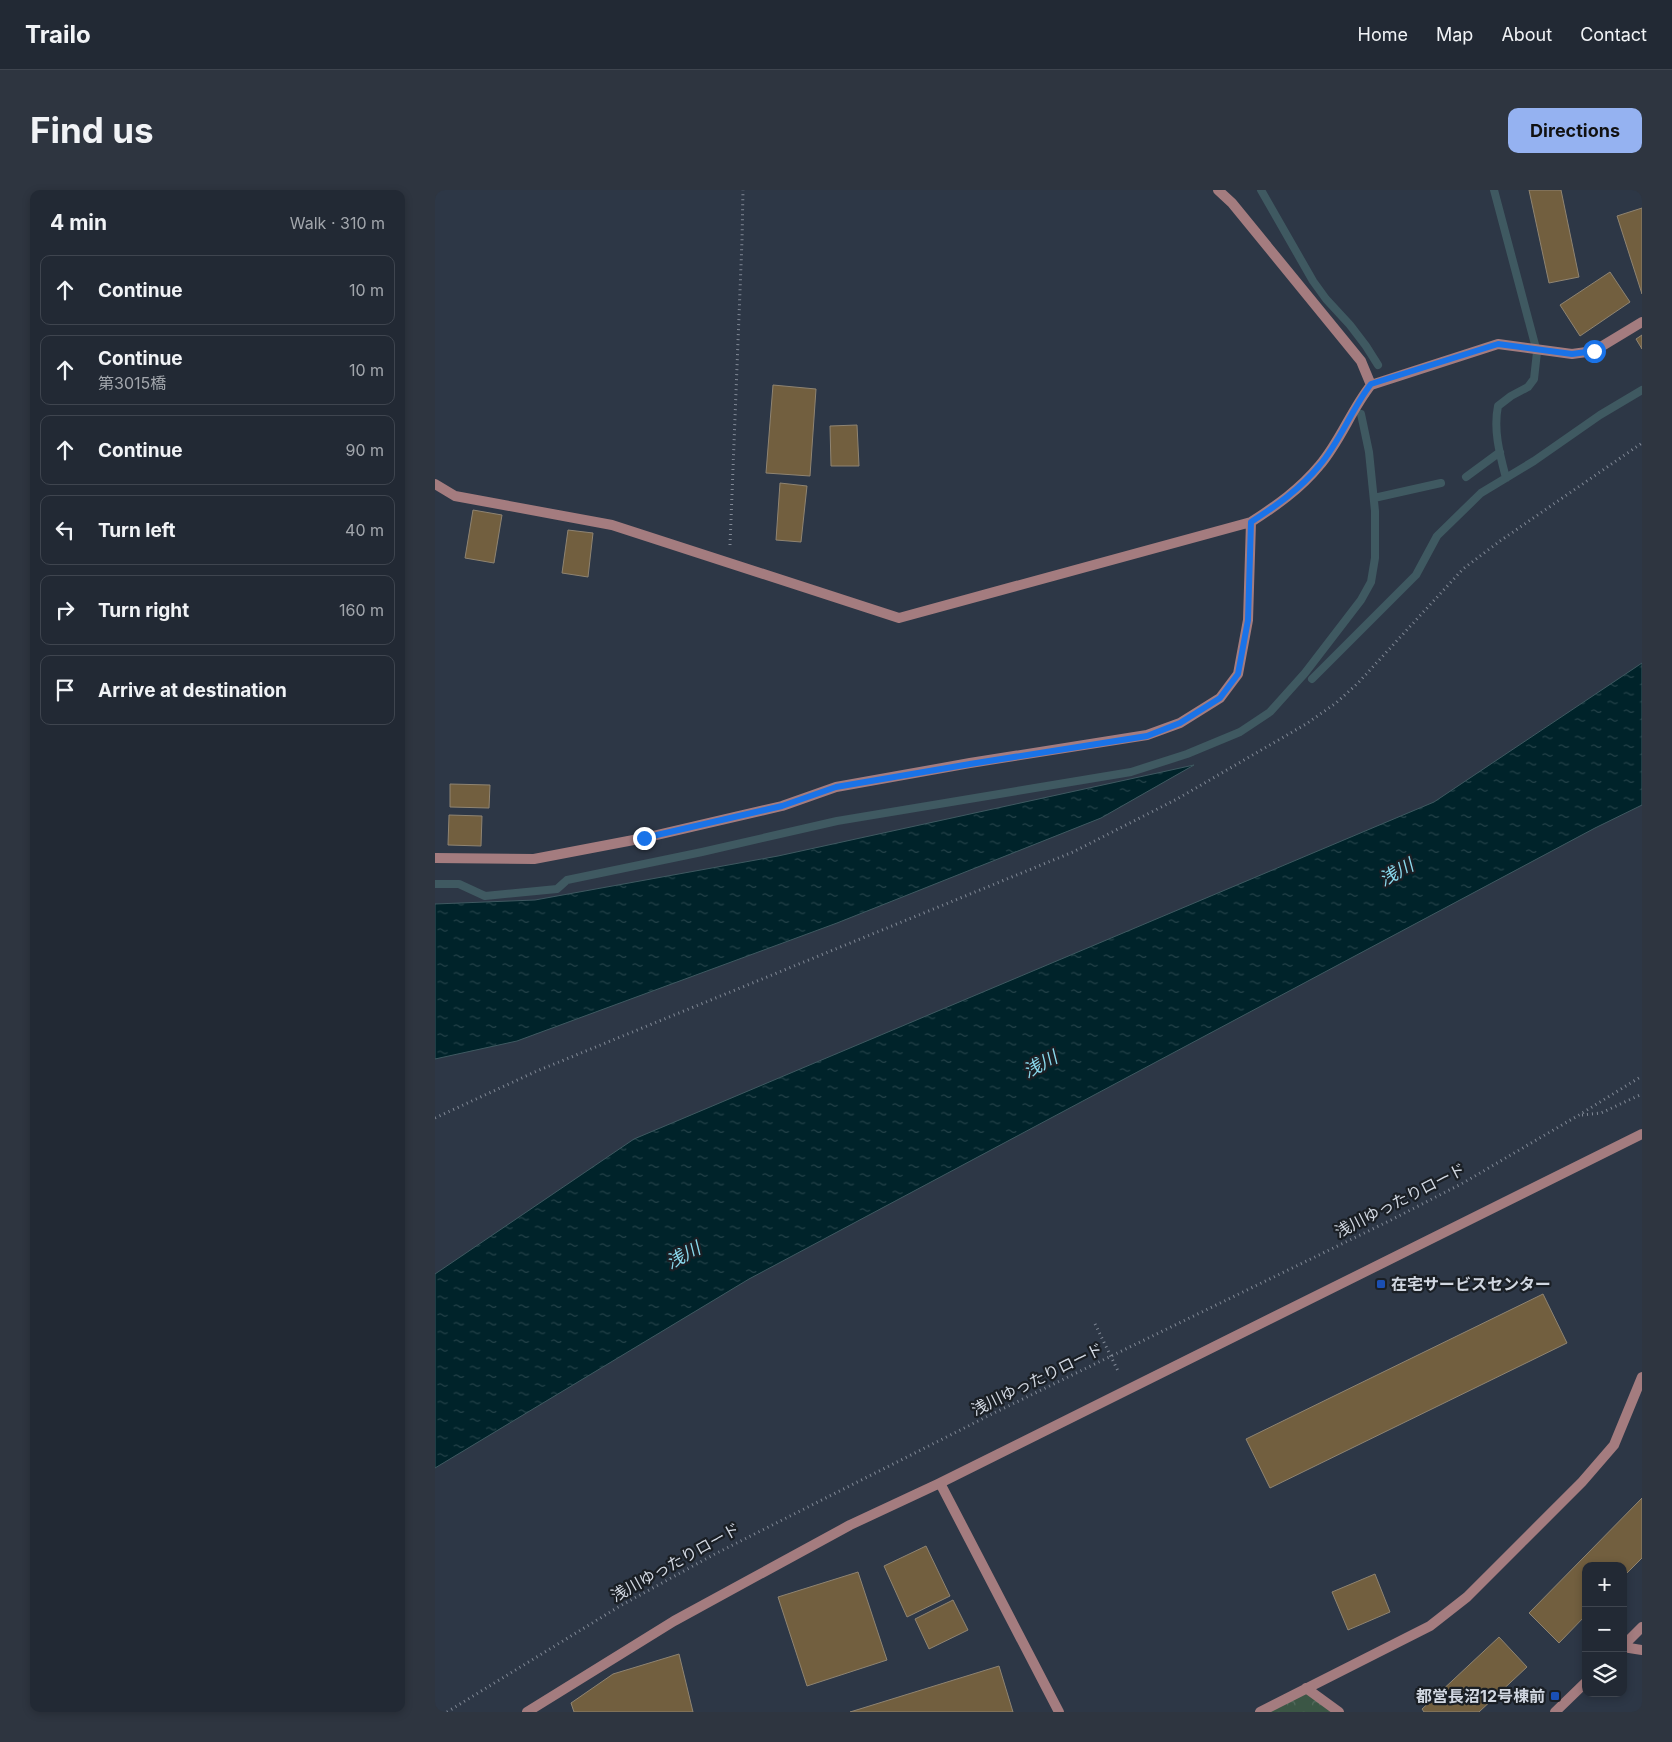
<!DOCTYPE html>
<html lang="en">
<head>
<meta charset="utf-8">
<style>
  :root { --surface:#222934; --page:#2e3540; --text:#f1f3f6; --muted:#a2a6ac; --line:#3f454f; --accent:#95b2f1 }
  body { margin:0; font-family:Inter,"Noto Sans JP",sans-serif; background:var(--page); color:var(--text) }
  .controls { position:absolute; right:15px; bottom:15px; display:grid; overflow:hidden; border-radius:10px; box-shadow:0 2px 8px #0003 }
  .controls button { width:45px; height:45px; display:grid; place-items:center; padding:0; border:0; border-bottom:1px solid var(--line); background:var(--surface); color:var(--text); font:25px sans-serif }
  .stop { position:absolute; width:15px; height:15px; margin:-11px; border:4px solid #1a73e8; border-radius:50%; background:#fff }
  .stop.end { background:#1a73e8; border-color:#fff; box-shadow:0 1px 5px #0008 }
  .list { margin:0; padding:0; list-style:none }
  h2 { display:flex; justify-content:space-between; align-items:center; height:65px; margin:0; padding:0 20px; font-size:21px }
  h2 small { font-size:16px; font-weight:400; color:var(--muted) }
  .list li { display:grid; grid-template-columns:32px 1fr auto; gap:15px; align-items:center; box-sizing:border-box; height:70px; margin:0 10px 10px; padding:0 10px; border:1px solid var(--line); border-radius:10px }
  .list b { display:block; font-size:19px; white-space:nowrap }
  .list p { margin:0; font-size:16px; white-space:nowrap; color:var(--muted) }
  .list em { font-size:16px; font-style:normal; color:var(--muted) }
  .icon { flex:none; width:28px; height:28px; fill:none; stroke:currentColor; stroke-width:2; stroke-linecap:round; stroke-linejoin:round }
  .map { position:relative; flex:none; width:1207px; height:1522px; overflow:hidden; border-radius:10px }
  header { display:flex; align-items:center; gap:30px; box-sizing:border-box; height:70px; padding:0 25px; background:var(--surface); border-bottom:1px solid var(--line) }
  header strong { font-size:24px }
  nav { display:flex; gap:28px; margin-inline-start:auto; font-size:18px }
  .intro { display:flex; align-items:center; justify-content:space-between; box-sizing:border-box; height:120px; padding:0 30px }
  h1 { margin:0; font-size:35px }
  .button { padding:12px 22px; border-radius:10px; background:var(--accent); color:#111; font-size:18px; font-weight:700 }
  main { display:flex; gap:30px; padding:0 30px }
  aside { flex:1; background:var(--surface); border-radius:10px; box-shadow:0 2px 8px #0003 }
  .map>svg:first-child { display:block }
  .park { fill:url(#park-crowns) }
  .water { fill:url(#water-ripples); stroke:#3f5961 }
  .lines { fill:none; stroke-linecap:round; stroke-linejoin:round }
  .stream { stroke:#3f5961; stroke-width:8 }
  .building { fill:#725f3f; stroke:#8f8472 }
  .path { stroke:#818996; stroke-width:3; stroke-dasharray:1 4; stroke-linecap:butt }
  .street { stroke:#a47c7f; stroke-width:10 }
  .route { stroke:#1a73e8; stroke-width:6 }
  .transit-dot { fill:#1a4fb4; stroke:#1a1f25; stroke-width:2 }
  .labels { text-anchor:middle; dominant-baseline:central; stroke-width:4.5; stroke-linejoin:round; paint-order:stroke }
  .street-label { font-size:16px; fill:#d1d7e1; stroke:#1a1f25 }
  .poi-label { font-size:16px; font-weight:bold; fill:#d1d7e1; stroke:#1a1f25; text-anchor:start }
  .water-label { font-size:18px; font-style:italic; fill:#8ad9ed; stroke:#1a1f25 }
</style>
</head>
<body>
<header>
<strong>Trailo</strong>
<nav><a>Home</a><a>Map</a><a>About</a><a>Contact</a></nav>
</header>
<div class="intro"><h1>Find us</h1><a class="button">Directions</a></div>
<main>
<aside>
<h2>4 min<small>Walk · 310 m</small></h2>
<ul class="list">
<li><svg class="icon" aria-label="ahead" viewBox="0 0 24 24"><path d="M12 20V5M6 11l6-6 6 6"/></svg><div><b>Continue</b></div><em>10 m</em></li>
<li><svg class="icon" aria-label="ahead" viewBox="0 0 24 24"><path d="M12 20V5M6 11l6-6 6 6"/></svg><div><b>Continue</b><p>第3015橋</p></div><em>10 m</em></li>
<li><svg class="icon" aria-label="ahead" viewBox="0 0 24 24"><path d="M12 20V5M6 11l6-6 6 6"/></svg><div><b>Continue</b></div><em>90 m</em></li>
<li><svg class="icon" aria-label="left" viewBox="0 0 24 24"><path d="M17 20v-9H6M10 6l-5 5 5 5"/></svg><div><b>Turn left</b></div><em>40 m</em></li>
<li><svg class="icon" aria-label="right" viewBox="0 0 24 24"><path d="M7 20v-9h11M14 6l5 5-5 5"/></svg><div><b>Turn right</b></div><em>160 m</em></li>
<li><svg class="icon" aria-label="arrive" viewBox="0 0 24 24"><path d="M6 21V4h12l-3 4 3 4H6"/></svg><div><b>Arrive at destination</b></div></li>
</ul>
</aside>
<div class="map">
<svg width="1207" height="1522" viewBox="0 0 1207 1522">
  <defs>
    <pattern id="park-crowns" width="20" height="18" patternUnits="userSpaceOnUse" patternTransform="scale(1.25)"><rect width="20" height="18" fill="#3b5645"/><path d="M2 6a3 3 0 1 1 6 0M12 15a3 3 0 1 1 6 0" fill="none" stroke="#566e60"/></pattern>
    <pattern id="water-ripples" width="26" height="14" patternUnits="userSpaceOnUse" patternTransform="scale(1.25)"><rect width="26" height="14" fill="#00232a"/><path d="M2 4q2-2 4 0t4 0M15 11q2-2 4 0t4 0" fill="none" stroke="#244249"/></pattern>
  </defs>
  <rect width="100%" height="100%" fill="#2d3746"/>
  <path class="park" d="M871,1498L904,1522H825Z"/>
  <path class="water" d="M1207,473V615L1160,638L314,1089L0,1278V1084L199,949L999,612Z
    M759,575L666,628L402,733L82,851L0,869V714L100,710L343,666Z"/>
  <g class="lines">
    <path class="stream" d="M826,0L878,91L891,109L915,135L931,156L943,175
      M1059,0L1102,162L1099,189L1093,197L1076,206L1063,216C1058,240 1065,265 1071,288
      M1031,287L1065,262
      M939,308L1006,293
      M877,489L981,385L1002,346L1046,303L1099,271L1165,225L1207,200
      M0,694H24L50,706L122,699L132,690L267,662L402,631L696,582L752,564L805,542L835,522L870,483L926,410L936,392L940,368V321L934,262L926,224"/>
  </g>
  <path class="building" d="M1094,0H1126L1144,87L1114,93Z
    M1207,18V104L1182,26Z
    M1175,82L1195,112L1145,146L1125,115Z
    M1207,145V159L1201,149Z
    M338,195L381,199L375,286L331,283Z
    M422,235L424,276H396L395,236Z
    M345,293L372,296L366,352L341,350Z
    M38,320L67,325L59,373L30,368Z
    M133,340L158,343L153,387L127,383Z
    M15,594L55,595L54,618L15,617Z
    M14,625L47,626L46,656L13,655Z
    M1108,1104L1132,1153L835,1298L811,1249Z
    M1207,1308V1368L1188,1387V1376H1151V1425L1124,1453L1094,1423Z
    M491,1356L515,1406L472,1427L449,1376Z
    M423,1382L452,1470L372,1496L343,1407Z
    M940,1384L955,1422L913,1440L897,1402Z
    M518,1410L533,1440L494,1459L480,1429Z
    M1064,1447L1092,1477L1044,1522H989L987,1519Z
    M244,1464L258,1522H139L136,1513L178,1484Z
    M564,1476L578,1522H415Z"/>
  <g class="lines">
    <path class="path" d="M295,355L307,50L308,0
      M1147,925L1166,923L1207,904
      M0,928L102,881L638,662L742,609L871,534L901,513L923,493L1028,379L1065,351L1207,253
      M660,1134L684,1183
      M12,1522L185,1416L278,1365L557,1224L956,1030L1028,993L1144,925L1207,886"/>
    <path class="street" d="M783,0L797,13L926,171L936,195
      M0,294L20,306L177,335L464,428L816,332C841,316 865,299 884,276C905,252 916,220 936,195L1063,154L1137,164L1159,161L1207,132
      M0,668L99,669L209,648L347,616L401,597L535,573L712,545L745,533L785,508L803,484L813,430L816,332
      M505,1293L624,1522
      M1188,1456L1207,1437
      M1188,1457L1207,1460
      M871,1498L904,1522
      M92,1522L239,1431L415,1335L505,1293L1207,944
      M825,1522L995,1436L1032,1407L1147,1292L1179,1255L1207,1187
      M1120,1522L1151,1492"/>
  </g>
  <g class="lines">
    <path class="route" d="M209,648L347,616L401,597L535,574L712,546L745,533L785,508L803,484L813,430L816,332C841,316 865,299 884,276C905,252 916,220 936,194L1063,154L1137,164L1159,161"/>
  </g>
  <g class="transit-dot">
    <rect x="941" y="1089" width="10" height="10" rx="2.5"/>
    <rect x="1115" y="1501" width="10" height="10" rx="2.5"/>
  </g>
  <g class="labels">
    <g class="street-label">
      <text transform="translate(965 1010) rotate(-27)">浅川ゆったりロード</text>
      <text transform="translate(602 1189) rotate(-26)">浅川ゆったりロード</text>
      <text transform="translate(240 1372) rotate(-29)">浅川ゆったりロード</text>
    </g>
    <g class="poi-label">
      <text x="956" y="1094">在宅サービスセンター</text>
      <text x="1110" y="1506" text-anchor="end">都営長沼12号棟前</text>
    </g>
    <g class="water-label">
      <text transform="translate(961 682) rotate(-29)">浅川</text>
      <text transform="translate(605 874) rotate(-28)">浅川</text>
      <text transform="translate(248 1065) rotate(-28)">浅川</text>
    </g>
  </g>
</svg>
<div class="controls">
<button>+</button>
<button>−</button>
<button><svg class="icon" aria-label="layers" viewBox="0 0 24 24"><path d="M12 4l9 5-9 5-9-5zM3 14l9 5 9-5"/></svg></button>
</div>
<div class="stop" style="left:1159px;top:161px"></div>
<div class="stop end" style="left:209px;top:648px"></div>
</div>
</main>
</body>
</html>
